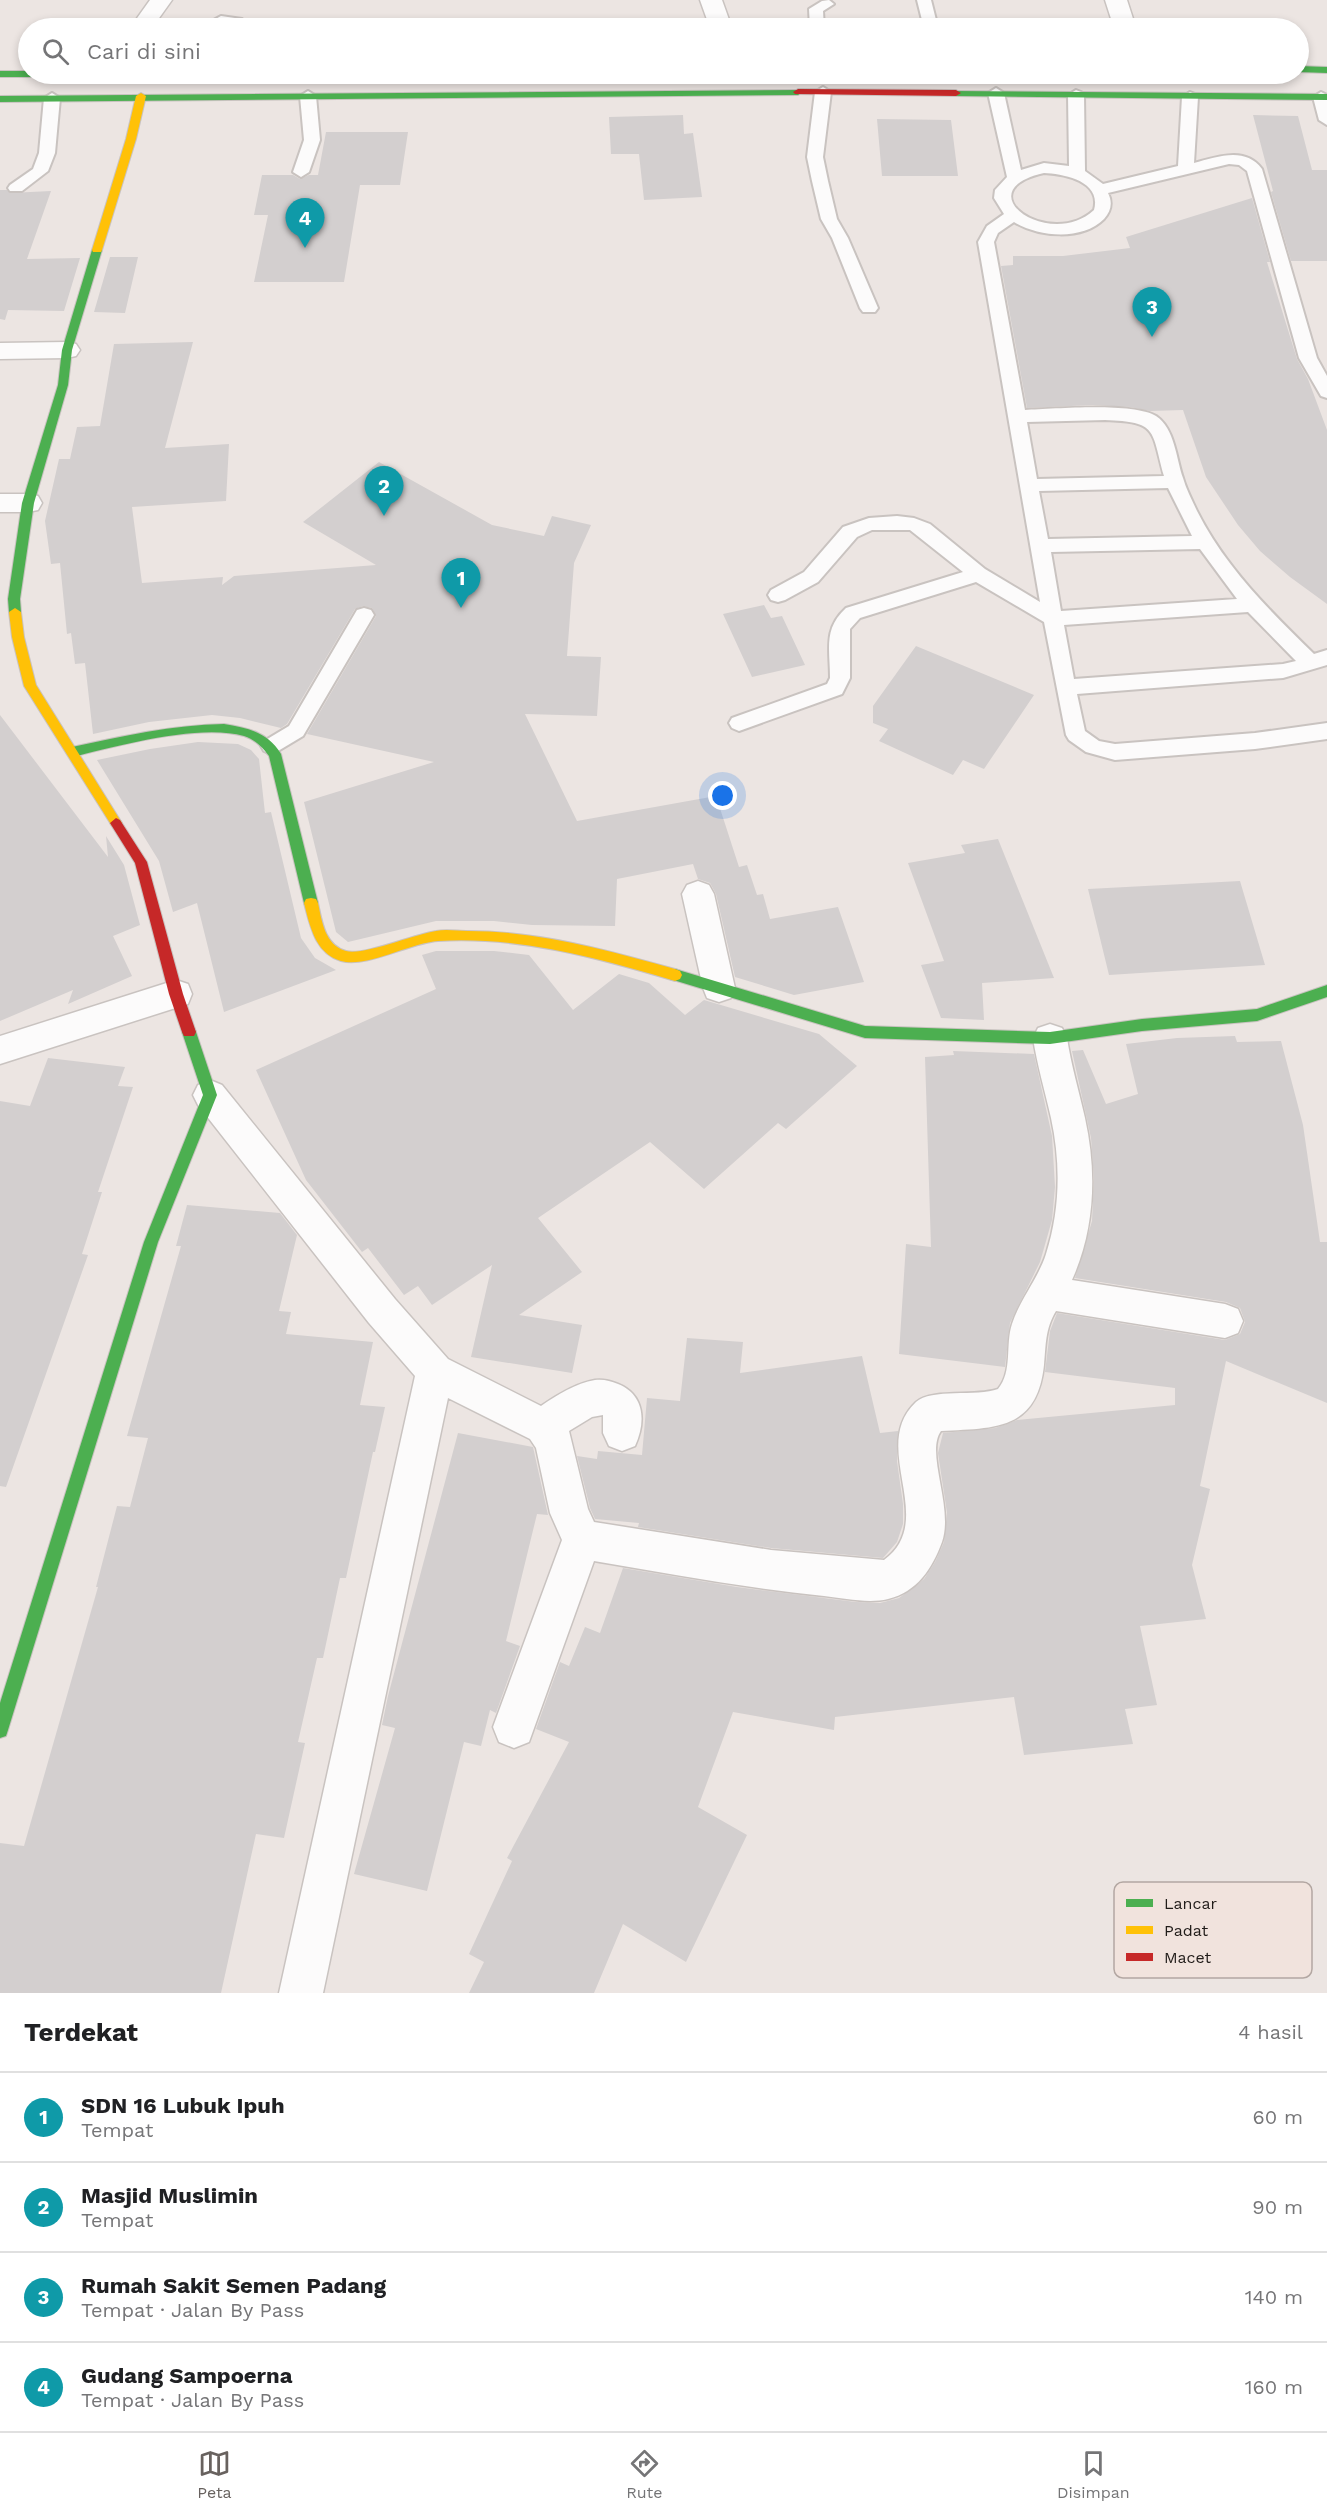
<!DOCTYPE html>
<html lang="id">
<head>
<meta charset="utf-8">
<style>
  :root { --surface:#fff; --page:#f6f6f6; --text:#202124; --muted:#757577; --line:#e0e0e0; --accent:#68625f }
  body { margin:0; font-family:"Work Sans",sans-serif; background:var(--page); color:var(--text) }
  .you { position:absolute; left:723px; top:796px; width:21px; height:21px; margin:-15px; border:4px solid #fff; border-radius:50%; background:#1a73e8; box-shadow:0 0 0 9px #1a73e833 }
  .badge { display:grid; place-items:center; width:39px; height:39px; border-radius:50%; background:var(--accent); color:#fff; font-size:20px; font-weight:700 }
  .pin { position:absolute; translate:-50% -50px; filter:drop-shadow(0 2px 3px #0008) }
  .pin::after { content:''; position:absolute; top:32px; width:21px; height:18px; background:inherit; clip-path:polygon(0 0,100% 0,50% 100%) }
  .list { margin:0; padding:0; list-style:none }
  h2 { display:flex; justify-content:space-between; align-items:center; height:78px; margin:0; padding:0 24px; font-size:26px }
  h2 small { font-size:20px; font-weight:400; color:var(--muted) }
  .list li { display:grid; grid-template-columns:39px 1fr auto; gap:18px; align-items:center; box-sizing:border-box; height:90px; padding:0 24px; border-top:2px solid var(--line) }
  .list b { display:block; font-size:22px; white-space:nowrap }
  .list p { margin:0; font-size:20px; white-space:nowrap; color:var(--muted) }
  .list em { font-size:20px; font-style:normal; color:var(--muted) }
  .icon { flex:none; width:33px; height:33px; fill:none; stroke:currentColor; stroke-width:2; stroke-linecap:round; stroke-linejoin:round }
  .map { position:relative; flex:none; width:1327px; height:1993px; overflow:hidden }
  .search { position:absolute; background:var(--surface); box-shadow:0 3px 9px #0003; left:18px; right:18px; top:18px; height:66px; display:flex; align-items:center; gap:15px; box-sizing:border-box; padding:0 21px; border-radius:33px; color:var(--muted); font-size:22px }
  .sheet { height:438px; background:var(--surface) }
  nav { display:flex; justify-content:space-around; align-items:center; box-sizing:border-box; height:84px; border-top:2px solid var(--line); background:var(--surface); font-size:16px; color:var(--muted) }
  nav a { display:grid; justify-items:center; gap:3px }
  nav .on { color:var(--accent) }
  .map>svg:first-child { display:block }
  .building { fill:#d3cfcf }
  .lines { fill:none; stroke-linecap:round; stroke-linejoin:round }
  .lane-casing { stroke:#c9c3c0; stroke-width:4 }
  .street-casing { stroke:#c9c3c0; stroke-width:3 }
  .fast-casing { stroke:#c9c3c0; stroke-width:2 }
  .slow-casing { stroke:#c9c3c0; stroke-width:2 }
  .jam-casing { stroke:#c9c3c0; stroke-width:2 }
  .lane { fill:#fcfbfb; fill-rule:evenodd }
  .street { fill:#fcfbfb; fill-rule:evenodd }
  .fast { fill:#4caf50; fill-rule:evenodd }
  .slow { fill:#ffc107; fill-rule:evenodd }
  .jam { fill:#c62828; fill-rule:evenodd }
  .key { fill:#f1e3dd; stroke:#b3a7a2; stroke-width:1.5 }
  .key-label { font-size:16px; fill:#211c19 }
</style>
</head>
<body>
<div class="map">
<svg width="1327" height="1993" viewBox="0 0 1327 1993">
  <rect width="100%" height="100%" fill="#ece5e2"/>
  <path class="building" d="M683,115L684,134L693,133L702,197L644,200L639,154H611L609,117Z
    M1253,115L1298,116L1312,170H1327V261H1291L1271,192L1273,191Z
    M877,119L951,120L958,176H882Z
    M326,132H408L400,185H360L344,282H254L268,215H254L262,175H293L300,179L309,175H318Z
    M0,190H7L10,193L51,191L27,259L80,258L64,311L8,310L5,320L0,319Z
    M1252,198L1270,262H1267L1297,359L1308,379L1327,430V604L1290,577L1260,551L1238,525L1206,477L1183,410L1150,411L1130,407L1093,405L1027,408L1001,266L1013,265V256H1063L1130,248L1126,237Z
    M110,257H138L125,313L94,312Z
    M193,342L165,448L229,444L226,501L132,507L142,583L223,577L222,585L234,576L376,565L303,522L379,462L492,525L544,536L552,516L591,525L574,563L567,656L601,657L597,716L525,714L577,821L716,796L739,867L747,865L757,895L763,894L770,919L838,907L864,982L794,995L735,977L716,894L710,883L698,879L693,864L617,879L615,926L532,925L494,921H436L348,942L336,932L304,802L434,762L307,734L376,616L372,608L363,606L355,609L287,724L281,728L240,718L212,715L149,722L93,734L85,663L75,664L71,633L67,634L60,563L51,564L45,521L59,459H70L77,427L100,426L114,344Z
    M764,605L771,618L782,616L805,665L752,677L723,614Z
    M916,646L1034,695L984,769L963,760L953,775L879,741L888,729L873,723V706Z
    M0,715L108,857L106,836L124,865L140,925L113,936L132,976L68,1004L73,990L0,1021Z
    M198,742L238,744L251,750L259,759L265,813L271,812L301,938L315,958L336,970L224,1012L197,903L173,912L159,861L97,760L150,749Z
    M998,839L1054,978L982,983L984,1020L941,1018L921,965L944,961L908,863L965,853L961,845Z
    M1240,881L1265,965L1109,975L1088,889Z
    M436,951H494L529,955L573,1010L619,974L649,983L685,1015L704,1000L819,1034L857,1066L786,1129L778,1123L704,1189L650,1142L538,1218L582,1272L519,1315L582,1325L572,1373L471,1357L492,1265L432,1305L418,1286L404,1295L368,1248L362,1252L306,1180L256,1070L436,989L422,955Z
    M1235,1036L1237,1042L1281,1041L1303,1125L1320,1242H1327V1403L1226,1361L1200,1486L1210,1489L1192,1565L1206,1619L1140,1626L1157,1705L1125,1709L1133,1744L1024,1755L1014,1697L835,1717L834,1730L733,1712L698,1807L747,1835L686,1962L623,1924L594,1993H469L484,1962L469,1954L512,1861L507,1858L569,1742L536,1729L560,1662L569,1666L585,1627L600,1633L623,1568L737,1587L856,1602L880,1603L899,1598L924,1579L935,1562L944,1542L947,1513L938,1453L943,1433L995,1428L1017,1420L1175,1405V1388L1045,1372L1050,1331L1057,1313L1225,1340L1240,1334L1245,1322L1240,1308L1226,1302L1075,1278L1092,1221L1094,1179L1091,1138L1072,1051L1083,1050L1106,1104L1138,1094L1126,1044L1177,1038Z
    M953,1051L1034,1054L1052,1136L1055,1187L1052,1220L1040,1262L1010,1323L1005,1367L899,1354L906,1244L931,1247L925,1057L954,1055Z
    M48,1058L125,1067L118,1086L133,1087L98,1192H102L82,1254L88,1255L6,1487L0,1486V1101L30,1106Z
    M187,1205L280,1213L297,1235L279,1311L291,1312L286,1334L373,1342L360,1405L385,1407L375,1452H373L346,1578H340L323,1658H317L298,1742L305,1743L284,1838L256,1834L221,1993H0V1843L24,1846L98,1587H96L117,1506L130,1507L148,1438L127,1436L181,1246H176Z
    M687,1338L743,1342L740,1373L862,1356L880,1433L898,1431L897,1461L903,1504V1524L897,1542L883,1558L771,1548L638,1527L639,1523L595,1519L590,1508L577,1456L597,1459L598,1451L642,1455L647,1398L680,1401Z
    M458,1433L533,1447L548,1515L537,1514L506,1641L520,1646L496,1713L490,1710L481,1746L464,1742L427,1891L354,1874L395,1728L382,1725L388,1696Z"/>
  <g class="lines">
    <g class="lane-casing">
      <path id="lane" d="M829,0L834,4L823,11L824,28H810L809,9L822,1Z
        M917,0H931L938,28H924Z
        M221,16L242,19L244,22C237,29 233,24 225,25C215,26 209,29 199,28Z
        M823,87L831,92L823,157L828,181L837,219L848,238L878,308L875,312H863L860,308L832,238L821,219L812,181L807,157L815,92Z
        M996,88L1004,93L1021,170L1044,163L1069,166L1068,95L1076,90L1081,92L1084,95L1085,171L1103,184L1178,166L1182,97L1190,92L1195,94L1198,97L1194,163C1217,157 1245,146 1262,169L1317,358L1327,376V398L1321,396L1299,358L1247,171L1239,165L1229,164L1108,193C1113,203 1111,211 1104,219C1082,241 1039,237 1014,222L998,233L994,242L1025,410C1055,409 1132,402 1156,416C1175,429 1176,458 1183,478C1186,489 1192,500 1197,511C1225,567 1270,611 1314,654L1327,650V665L1283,678L1077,694L1085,731L1099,741L1115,744L1255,733L1327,723V739L1255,749L1115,760L1086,752L1069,740L1066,735L1044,622L976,582L860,618L850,629V678L842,694L739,731L732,728L729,723L732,718L827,684L830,678C830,649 823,629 846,608L963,572L910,530H872L857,537L818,582L785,600L778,602L771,600L768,595L771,590L804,572L843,527L869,518L897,516L914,518L930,524L985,569L1040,602L978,242L987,226L1004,214L994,198L995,190L1007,177L988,93ZM1044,173C1064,174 1102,181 1094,210C1050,251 964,191 1044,173ZM1105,420C1158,422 1151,429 1164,476L1037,479L1027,422ZM1168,488L1192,536L1048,539L1039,491ZM1200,549L1237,599L1061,611L1051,552ZM1248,612L1296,661L1283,664L1074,679L1064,625Z
        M308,91L316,96L320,140L309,172L301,177L293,172L304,140L300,96Z
        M1321,92L1327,95V125L1319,120L1313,97Z
        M52,93L60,98L55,153L48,171L22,191H10L8,188L10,185L33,169L39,153L44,98Z
        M364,608L371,610L374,615L303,736L278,751L271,754L264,751L261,746L264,741L289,726L357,610Z"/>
    </g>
    <g class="street-casing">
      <path id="street" d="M150,0H172L152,28H130Z
        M700,0H722L732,28H710Z
        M1105,0H1127L1136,28H1114Z
        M67,342L76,344L80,350L76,356L67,358L0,359V343Z
        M0,494H28L38,496L42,503L38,510L28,512H0Z
        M698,881L709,885L714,894L735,988L731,998L719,1002L707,998L703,988L682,894L687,885Z
        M176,980L188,984L192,994L188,1004L0,1064V1036Z
        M1050,1024L1062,1028L1067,1038C1071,1065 1079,1091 1085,1118C1097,1172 1095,1229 1072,1280L1225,1304L1238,1309L1243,1321L1238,1333L1225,1338L1056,1311C1045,1329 1046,1345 1044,1365C1037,1431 994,1428 941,1431C925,1453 954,1507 942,1542C932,1569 917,1592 888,1599C868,1604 844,1598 824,1596C747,1588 670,1574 594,1561L529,1742L514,1748L499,1742L493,1727L562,1540L550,1513L536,1448L530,1439L448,1398L323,1993H279L415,1376L369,1323L198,1105L193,1095L198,1085L210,1080L222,1085L395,1299L448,1359L541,1406C557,1395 576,1383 595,1380C604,1379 610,1381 618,1384C645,1395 646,1422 635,1446L622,1451L609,1446L603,1433V1415L592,1417L569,1431L588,1509L594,1522L771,1550L884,1560C939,1520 868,1447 916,1402C931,1388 977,1397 998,1389C1013,1371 1005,1345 1012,1324C1020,1299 1038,1279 1046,1254C1060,1210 1061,1164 1051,1118C1045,1091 1037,1065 1033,1038L1038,1028Z"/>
    </g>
    <g class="fast-casing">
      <path id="fast" d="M1298,66L1327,67V73L1298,72Z
        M0,71H28V74H38L33,77H0Z
        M801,90L803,92L798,95L0,102V96Z
        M953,91L1327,94V100L956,96L951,93Z
        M97,247L102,250L72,350L68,385L34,503L20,599L21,612L15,616L9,612L8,599L22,503L58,385L62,350L92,250Z
        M224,724C248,728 268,732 281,754L318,903L316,907H306L304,903L269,756C262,747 256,740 244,736C200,723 117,746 72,757L66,752L72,747C123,736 172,725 224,724Z
        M675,969L865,1026L1050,1032L1142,1019L1257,1009L1327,985V997L1257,1021L1142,1031L1050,1044L865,1038L670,979L668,975L670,971Z
        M189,1026L194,1028L196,1032L217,1095L158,1242L8,1730L6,1736L0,1738V1703L144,1242L203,1095L182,1032L184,1028Z"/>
    </g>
    <g class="slow-casing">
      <path id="slow" d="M141,93L146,96L136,139L102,250L101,252H93L92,250L126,139L136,96Z
        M15,608L21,612L24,637L36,685L120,820L122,823L120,826H112L24,686L12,637L9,612Z
        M311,898L316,899L318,903C322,922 325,945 346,951C363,956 415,934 436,931C446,929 457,931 468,931C539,931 607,950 675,969L680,971L682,975L680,979L675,981C598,958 519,936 438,941C410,943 367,968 341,961C315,953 310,926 304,903L306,899Z"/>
    </g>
    <g class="jam-casing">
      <path id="jam" d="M798,89L956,90L961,93L956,96L795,94L793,92Z
        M116,818L120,820L147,862L183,994L196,1032L194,1036H184L182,1032L169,994L135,863L110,823Z"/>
    </g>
    <use href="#lane" class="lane"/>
    <use href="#street" class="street"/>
    <use href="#fast" class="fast"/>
    <use href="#slow" class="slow"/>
    <use href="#jam" class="jam"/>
  </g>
  <rect x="1114" y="1882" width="198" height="96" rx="9" class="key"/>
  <rect x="1126" y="1899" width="27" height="8" fill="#4caf50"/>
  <rect x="1126" y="1926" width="27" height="8" fill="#ffc107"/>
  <rect x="1126" y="1953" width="27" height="8" fill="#c62828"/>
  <g class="key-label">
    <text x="1164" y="1909">Lancar</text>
    <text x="1164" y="1936">Padat</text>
    <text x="1164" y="1963">Macet</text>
  </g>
</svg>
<div class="you"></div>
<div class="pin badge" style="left:461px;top:608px;background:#0f9aa8">1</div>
<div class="pin badge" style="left:384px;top:516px;background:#0f9aa8">2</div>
<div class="pin badge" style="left:1152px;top:337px;background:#0f9aa8">3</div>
<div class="pin badge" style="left:305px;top:248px;background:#0f9aa8">4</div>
<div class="search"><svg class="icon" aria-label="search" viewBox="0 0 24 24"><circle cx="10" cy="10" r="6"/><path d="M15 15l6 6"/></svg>Cari di sini</div>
</div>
<section class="sheet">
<h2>Terdekat<small>4 hasil</small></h2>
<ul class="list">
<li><span class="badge" style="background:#0f9aa8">1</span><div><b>SDN 16 Lubuk Ipuh</b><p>Tempat</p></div><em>60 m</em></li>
<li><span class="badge" style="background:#0f9aa8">2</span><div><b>Masjid Muslimin</b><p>Tempat</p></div><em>90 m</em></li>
<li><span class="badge" style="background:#0f9aa8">3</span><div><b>Rumah Sakit Semen Padang</b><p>Tempat · Jalan By Pass</p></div><em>140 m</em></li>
<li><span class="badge" style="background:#0f9aa8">4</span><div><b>Gudang Sampoerna</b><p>Tempat · Jalan By Pass</p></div><em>160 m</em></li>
</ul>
</section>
<nav>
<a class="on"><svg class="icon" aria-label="map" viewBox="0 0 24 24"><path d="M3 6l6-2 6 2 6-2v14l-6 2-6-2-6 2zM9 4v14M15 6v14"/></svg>Peta</a>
<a><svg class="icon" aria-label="directions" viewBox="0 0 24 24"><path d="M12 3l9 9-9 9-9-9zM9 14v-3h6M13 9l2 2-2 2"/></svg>Rute</a>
<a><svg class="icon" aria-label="saved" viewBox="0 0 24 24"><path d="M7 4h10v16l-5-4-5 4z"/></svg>Disimpan</a>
</nav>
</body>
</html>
